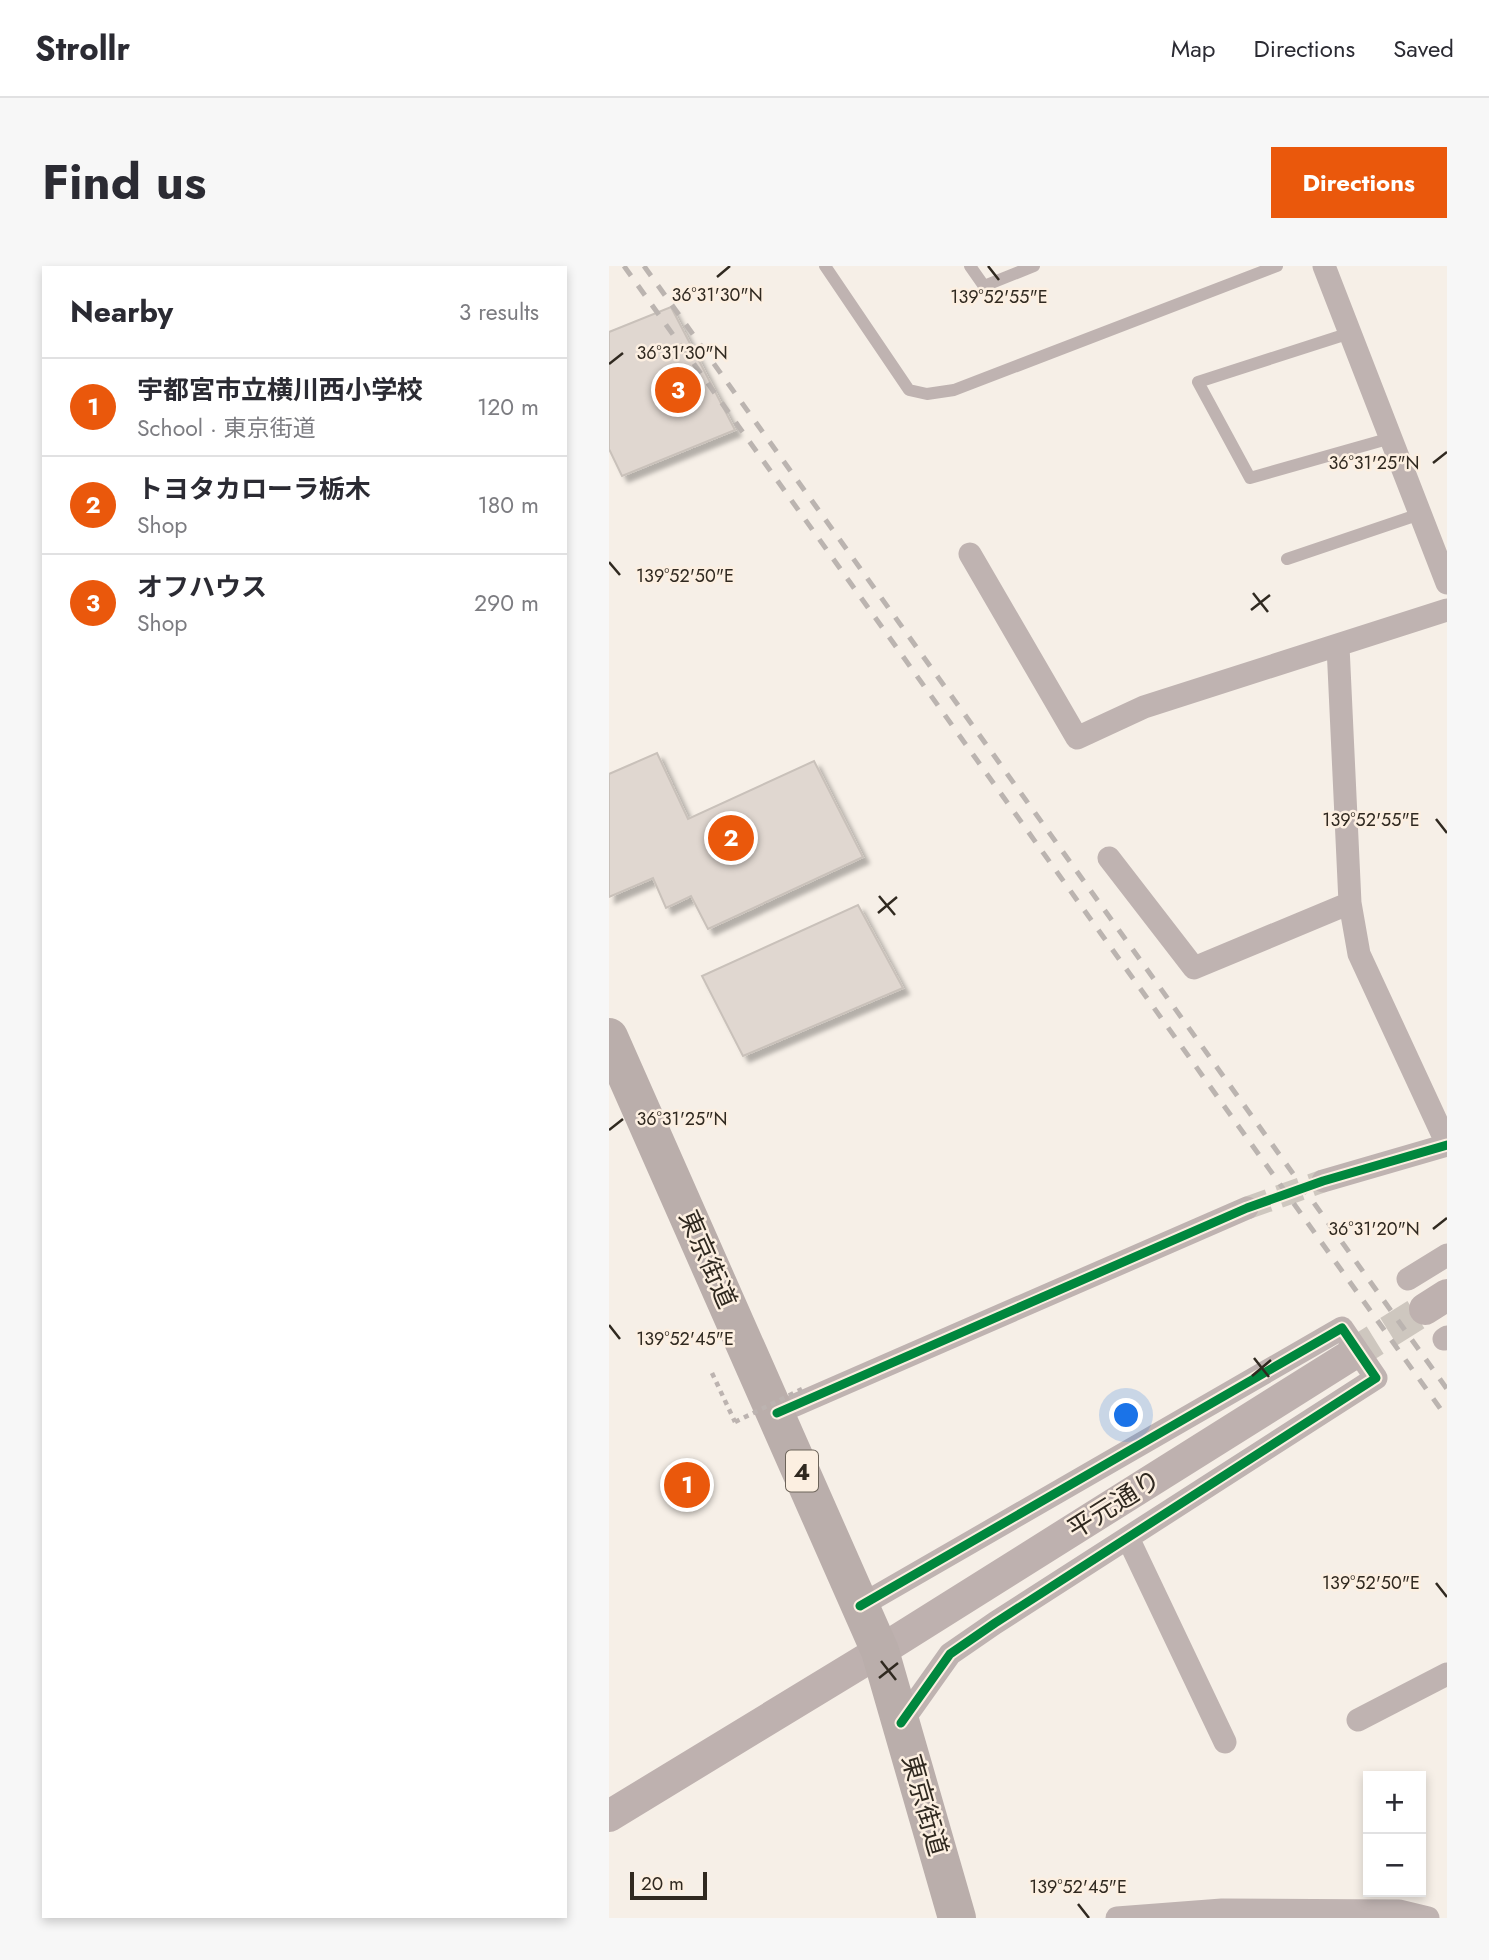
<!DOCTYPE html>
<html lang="en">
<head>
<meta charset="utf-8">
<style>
  :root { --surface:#fff; --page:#f7f7f7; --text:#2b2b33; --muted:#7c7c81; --line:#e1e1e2; --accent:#ea580c }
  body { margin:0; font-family:Jost,"Noto Sans JP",sans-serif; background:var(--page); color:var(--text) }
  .controls { position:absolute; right:21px; bottom:21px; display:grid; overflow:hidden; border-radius:0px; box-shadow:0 4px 10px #0003 }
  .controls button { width:63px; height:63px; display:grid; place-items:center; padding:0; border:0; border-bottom:2px solid var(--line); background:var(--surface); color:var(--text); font:35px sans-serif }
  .scale { position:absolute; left:21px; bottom:18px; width:77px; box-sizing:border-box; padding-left:7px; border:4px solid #302920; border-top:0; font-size:19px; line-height:24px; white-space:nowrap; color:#302920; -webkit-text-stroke:5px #fcefe1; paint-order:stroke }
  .you { position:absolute; left:518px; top:1150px; width:24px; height:24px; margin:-18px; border:5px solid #fff; border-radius:50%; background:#1a73e8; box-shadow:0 0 0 10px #1a73e833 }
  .badge { display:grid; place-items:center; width:46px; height:46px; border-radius:50%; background:var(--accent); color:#fff; font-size:23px; font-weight:700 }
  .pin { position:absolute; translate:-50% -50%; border:4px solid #fff; box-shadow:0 2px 7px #0006 }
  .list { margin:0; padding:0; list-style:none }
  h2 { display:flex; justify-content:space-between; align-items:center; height:91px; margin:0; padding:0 28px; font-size:30px }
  h2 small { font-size:23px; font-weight:400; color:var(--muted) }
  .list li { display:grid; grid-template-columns:46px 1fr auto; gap:21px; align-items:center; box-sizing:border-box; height:98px; padding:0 28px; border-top:2px solid var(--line) }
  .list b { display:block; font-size:26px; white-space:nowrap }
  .list p { margin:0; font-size:23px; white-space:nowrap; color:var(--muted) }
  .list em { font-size:23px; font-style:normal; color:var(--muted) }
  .map { position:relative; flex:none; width:838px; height:1652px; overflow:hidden; border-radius:0px }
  header { display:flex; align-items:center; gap:42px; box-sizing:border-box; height:98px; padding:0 35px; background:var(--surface); border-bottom:2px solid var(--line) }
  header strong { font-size:33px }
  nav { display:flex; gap:38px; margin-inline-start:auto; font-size:24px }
  .intro { display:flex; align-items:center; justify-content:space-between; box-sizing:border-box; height:168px; padding:0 42px }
  h1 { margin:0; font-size:49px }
  .button { padding:18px 32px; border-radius:0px; background:var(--accent); color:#fff; font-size:24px; font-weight:700 }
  main { display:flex; gap:42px; padding:0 42px }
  aside { flex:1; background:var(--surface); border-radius:0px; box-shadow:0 4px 10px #0003 }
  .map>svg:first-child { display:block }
  .building { fill:#e0d7d0; stroke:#c9c1ba; stroke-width:2; filter:url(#shadow) }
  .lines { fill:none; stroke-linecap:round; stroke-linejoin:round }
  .street-tunnel { stroke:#cec7bf; stroke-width:23; stroke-dasharray:23 11; stroke-linecap:butt }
  .secondary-tunnel { stroke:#cec7bf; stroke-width:32; stroke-dasharray:32 16; stroke-linecap:butt }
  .path { stroke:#bcb3b0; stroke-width:4.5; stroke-dasharray:5 5; stroke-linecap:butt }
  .lane { stroke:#bfb3b1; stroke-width:12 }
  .street { stroke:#bfb3b1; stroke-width:23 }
  .secondary { stroke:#beb1af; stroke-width:32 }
  .highway { stroke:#baaeab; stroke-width:38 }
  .rail { stroke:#bbb4b0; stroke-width:5; stroke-dasharray:12 12; stroke-linecap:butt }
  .path-bridge { stroke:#bcb3b0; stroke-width:4.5; stroke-dasharray:5 5; stroke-linecap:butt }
  .cycleway-casing { stroke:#fcefe1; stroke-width:13 }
  .cycleway { stroke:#00873e; stroke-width:9 }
  .ticks { fill:none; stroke:#302920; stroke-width:2.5 }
  .labels { text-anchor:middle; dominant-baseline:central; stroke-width:5; stroke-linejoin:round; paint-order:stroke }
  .shield { fill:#fcefe1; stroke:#6d645a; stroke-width:2 }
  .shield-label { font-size:24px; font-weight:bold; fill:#302920 }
  .street-label { font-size:26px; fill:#302920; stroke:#fcefe1 }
  .ticks-label { font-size:18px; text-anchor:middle; fill:#302920; stroke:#fcefe1; stroke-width:5; stroke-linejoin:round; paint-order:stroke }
</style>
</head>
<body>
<header>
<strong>Strollr</strong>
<nav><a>Map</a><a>Directions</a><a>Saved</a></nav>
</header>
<div class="intro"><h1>Find us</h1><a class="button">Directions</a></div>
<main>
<aside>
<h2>Nearby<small>3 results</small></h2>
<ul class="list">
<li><span class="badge">1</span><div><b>宇都宮市立横川西小学校</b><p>School · 東京街道</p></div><em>120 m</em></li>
<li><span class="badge">2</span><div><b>トヨタカローラ栃木</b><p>Shop</p></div><em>180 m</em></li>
<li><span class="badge">3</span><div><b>オフハウス</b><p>Shop</p></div><em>290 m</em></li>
</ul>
</aside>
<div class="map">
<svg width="838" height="1652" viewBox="0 0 838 1652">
  <defs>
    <filter id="shadow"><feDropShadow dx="6" dy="6" stdDeviation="2" flood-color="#0004"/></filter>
  </defs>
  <rect width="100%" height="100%" fill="#f6efe7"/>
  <path class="building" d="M62,41L126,164L13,210L0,183V66Z
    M48,487L79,553L205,495L254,591L99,663L82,630L57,642L44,612L0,631V508Z
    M249,639L294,722L134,790L93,710Z"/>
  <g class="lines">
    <path class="street-tunnel" d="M638,942L714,915"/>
    <path class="secondary-tunnel" d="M739,1091L816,1043"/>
    <path class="path" d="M103,1107L126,1156"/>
    <path class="lane" d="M216,0L300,124L318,128L345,124L668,0
      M361,0L375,20L425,0
      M741,67L589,116L641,212L782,172
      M678,293L811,248"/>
    <path class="street" d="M715,0L838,317
      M361,288L468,472L535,441L838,344
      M729,380L741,637L750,688L838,878
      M500,592L585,702L741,637
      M714,915L838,879
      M799,1013L838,989
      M835,1073L838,1071
      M168,1147L638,942
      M519,1272L616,1476
      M251,1340L733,1062L767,1112L386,1357L341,1388L292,1457
      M749,1454L838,1408
      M508,1652L613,1644L790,1645L819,1652"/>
    <path class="secondary" d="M816,1043L838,1029
      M0,1550L271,1385L739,1091"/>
    <path class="highway" d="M0,771L271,1385L348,1652"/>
    <path class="rail" d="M15,0L838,1152
      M35,0L838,1123"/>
    <path class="path-bridge" d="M126,1156L193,1123"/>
    <g class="cycleway-casing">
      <path id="cycleway" d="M168,1147L638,942L714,915L838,879
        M251,1340L733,1062L767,1112L386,1357L341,1388L292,1457"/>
    </g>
    <use href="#cycleway" class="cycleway"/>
  </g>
  <path class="ticks" d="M379,0L390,14M108,11L121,0M0,98L14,87M824,197L838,186M0,296L11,309M644,327L659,346M642,344L661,329M827,553L838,567M270,630L286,649M269,647L288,631M0,864L14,853M824,963L838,952M0,1059L11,1073M645,1092L660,1111M643,1110L662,1094M827,1317L838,1331M272,1395L287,1414M270,1412L289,1397M469,1638L480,1652"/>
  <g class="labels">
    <rect class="shield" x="177" y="1184.5" width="32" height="41" rx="5"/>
    <g class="shield-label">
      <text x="193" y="1205">4</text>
    </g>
    <g class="street-label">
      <text transform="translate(99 993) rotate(66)">東京街道</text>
      <text transform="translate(505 1238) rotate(-32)">平元通り</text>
      <text transform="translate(316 1539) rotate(74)">東京街道</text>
    </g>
  </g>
  <g class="ticks-label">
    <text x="108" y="35">36°31'30"N</text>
    <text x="390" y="37">139°52'55"E</text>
    <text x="73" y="93">36°31'30"N</text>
    <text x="765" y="203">36°31'25"N</text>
    <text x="76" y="316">139°52'50"E</text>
    <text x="762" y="560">139°52'55"E</text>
    <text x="73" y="859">36°31'25"N</text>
    <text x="765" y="969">36°31'20"N</text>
    <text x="76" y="1079">139°52'45"E</text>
    <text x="762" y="1323">139°52'50"E</text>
    <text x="469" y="1627">139°52'45"E</text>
  </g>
</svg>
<div class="controls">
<button>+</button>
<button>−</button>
</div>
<div class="scale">20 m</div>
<div class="you"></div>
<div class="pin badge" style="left:78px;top:1219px">1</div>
<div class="pin badge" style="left:122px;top:572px">2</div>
<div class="pin badge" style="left:69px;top:124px">3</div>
</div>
</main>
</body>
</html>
